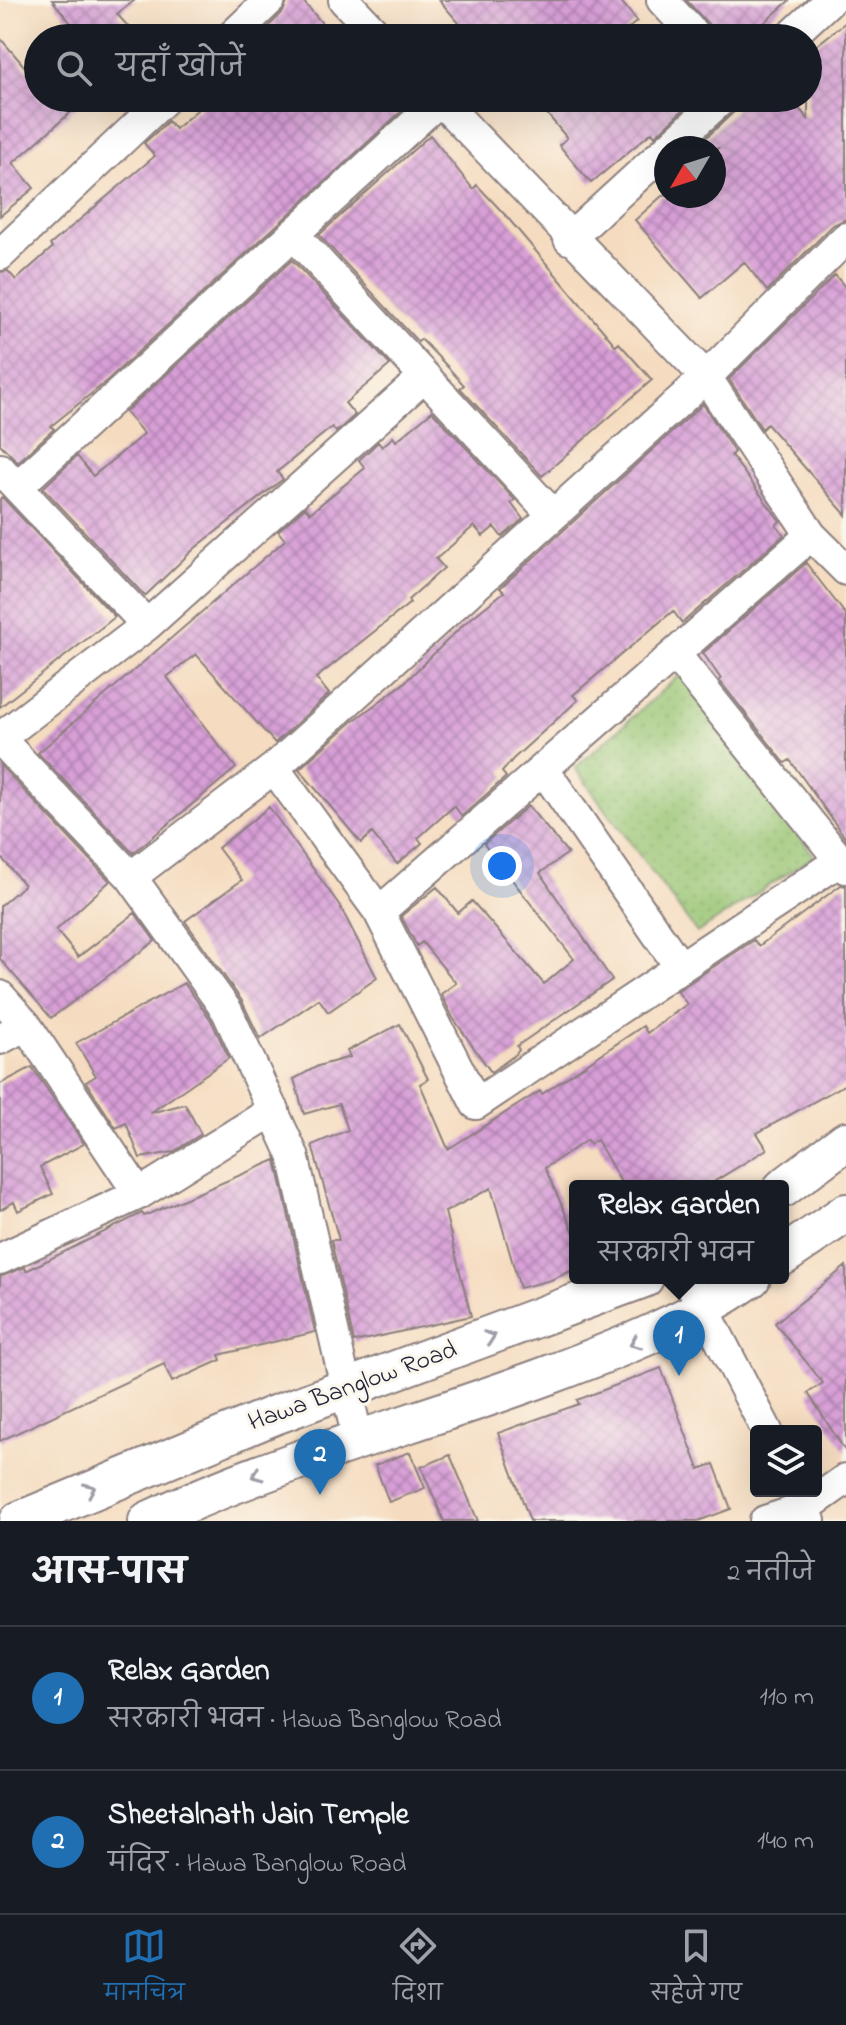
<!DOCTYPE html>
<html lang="hi">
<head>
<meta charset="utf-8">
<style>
  :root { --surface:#171b24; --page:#20242c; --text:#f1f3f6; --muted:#9ea1a6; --line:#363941; --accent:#1f6fb2 }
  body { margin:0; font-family:"Indie Flower","Playpen Sans Deva",sans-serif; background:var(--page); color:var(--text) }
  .controls { position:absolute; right:24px; bottom:24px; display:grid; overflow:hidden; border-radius:8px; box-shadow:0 8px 32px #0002 }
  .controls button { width:72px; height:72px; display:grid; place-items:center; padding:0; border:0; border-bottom:2px solid var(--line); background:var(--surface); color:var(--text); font:40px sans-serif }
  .compass { position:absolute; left:654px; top:136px; width:72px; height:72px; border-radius:50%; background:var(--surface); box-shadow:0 8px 32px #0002; rotate:231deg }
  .you { position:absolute; left:502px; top:866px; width:28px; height:28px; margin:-20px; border:6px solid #fff; border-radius:50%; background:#1a73e8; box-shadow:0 0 0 12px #1a73e833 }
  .badge { display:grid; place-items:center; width:52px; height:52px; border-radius:50%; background:var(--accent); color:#fff; font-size:26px; font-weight:700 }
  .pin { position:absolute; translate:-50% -66px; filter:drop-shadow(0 2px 4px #0008) }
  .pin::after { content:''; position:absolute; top:42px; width:28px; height:24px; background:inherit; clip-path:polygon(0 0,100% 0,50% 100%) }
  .popup { position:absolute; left:569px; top:1180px; width:220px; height:104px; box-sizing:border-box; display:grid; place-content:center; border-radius:8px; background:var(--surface); filter:drop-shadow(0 2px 6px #0005); font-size:26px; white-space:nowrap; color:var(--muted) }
  .popup b { font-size:30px; color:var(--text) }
  .popup::after { content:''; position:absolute; left:50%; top:100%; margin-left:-16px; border:16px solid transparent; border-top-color:var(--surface) }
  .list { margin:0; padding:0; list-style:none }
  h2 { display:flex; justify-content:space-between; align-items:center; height:104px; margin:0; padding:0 32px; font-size:34px }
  h2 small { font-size:26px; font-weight:400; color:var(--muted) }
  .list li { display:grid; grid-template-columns:52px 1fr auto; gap:24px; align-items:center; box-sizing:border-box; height:144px; padding:0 32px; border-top:2px solid var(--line) }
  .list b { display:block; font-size:30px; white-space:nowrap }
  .list p { margin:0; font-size:26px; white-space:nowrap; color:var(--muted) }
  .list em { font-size:26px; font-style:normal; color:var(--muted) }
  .icon { flex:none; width:44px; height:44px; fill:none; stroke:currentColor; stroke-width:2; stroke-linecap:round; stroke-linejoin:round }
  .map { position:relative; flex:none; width:846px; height:1521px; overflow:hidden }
  .search { position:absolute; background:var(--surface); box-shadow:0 8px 32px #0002; left:24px; right:24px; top:24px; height:88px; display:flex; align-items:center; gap:20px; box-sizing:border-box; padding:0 28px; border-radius:44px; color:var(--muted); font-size:30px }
  .sheet { height:392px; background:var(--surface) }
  nav { display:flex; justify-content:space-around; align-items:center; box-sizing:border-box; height:112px; border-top:2px solid var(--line); background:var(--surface); font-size:22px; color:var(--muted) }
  nav a { display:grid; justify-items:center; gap:4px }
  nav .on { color:var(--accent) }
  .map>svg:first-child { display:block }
  .park { fill:url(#park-dots); stroke:#5c7356; stroke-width:2 }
  .building { fill:url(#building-cross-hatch) }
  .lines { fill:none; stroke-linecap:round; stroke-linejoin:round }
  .minor-casing { stroke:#8c7f7e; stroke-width:34 }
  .tertiary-casing { stroke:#8c7f7e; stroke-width:42 }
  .minor { stroke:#fff; stroke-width:30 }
  .tertiary { stroke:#fff; stroke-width:38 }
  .oneway { stroke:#9c9ca7 }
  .labels { text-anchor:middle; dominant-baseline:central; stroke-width:6; stroke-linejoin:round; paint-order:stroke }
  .street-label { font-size:26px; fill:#22223b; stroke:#fbf7ec }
</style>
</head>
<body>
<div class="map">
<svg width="846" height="1521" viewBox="0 0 846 1521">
  <defs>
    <pattern id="park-dots" width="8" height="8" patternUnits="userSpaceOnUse" patternTransform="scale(2)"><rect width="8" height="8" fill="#97c472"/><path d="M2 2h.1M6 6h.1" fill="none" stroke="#82a864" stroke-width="1.8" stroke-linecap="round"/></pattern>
    <pattern id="building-cross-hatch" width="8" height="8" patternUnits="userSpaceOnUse" patternTransform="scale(2)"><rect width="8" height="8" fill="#d89fd7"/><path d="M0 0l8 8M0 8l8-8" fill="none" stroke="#af81b0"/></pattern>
  </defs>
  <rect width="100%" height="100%" fill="#fbf7ec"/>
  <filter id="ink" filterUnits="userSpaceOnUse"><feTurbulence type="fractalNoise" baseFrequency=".0125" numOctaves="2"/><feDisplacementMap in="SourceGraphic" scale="16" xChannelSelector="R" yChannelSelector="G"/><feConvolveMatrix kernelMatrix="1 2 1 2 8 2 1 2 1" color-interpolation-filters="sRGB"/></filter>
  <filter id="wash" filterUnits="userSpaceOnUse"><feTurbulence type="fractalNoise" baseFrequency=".006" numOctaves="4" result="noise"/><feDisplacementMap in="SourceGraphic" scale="32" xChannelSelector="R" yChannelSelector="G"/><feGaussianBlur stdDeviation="1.8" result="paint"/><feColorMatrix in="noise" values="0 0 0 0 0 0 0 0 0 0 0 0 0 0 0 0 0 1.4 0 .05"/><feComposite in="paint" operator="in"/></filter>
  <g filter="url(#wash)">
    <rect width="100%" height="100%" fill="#f5dcc0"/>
    <path class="park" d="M681,674L814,856L697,933L575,768Z"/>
    <g id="blocks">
      <path class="building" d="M52,0H135L117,14L138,38H83Z
        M288,0H302L335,38H272L265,30L283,12Z
        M439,0H620L637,21L618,38H472Z
        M686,0H790L747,38H714L710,26Z
        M846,22V219L833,225L767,291L744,262L702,298L635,220L662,196H714V152L718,148H695L735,111L740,98H790L808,119V52Z
        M0,38L38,82V98H87L13,163L34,188L0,216Z
        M211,98H395L404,109L102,385L51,426L54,429L18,462L0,444V272L8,271L16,280L52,248L50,245L155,156L144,143L162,127L168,121L175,129Z
        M534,98H696L655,136L652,132L591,183L559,145L567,138Z
        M430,135L473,189L477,185L507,217L616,346L619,343L652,380L542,476L460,388L464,385L445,364L421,339L418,342L319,235Z
        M292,260L390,365L345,403L355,415L336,432L332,427L277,472L283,479L194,549L145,596L43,488L77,456L93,476L144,434L125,412Z
        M835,275L846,288V515L767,424L762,429L729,379Z
        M703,404L734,452L731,455L780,521L776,525L784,535L682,623L673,611L573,695L578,700L513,759L502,772L506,777L462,816L454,806L418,838L422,843L397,864L372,833L361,843L299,769L353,721L403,684L464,624L504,592L500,588Z
        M432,411L515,500L511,503L523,519L502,537L494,527L483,536L474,526L436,559L444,568L408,600L410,603L316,678L329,694L275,743L196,654L167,677L236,768L133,853L38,753L285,540L278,531L305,507L310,513L365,468L359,460L378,442L382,447L393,437L396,441Z
        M2,497L115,617L0,707V499Z
        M806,563L846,615V839L790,760L785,763L719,680L721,679L703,653Z
        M0,765L110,881L56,930L78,957L135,913L155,941L51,1018L0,959V906L24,885L0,856Z
        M528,806L568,853L540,873L612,980L517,1046L519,1050L515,1055L491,1072L453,1018L441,994L456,983L422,942L417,946L401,916L437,887L458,913L472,901L544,984L574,959L484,844Z
        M269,807L340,906L377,978L328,1012L319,999L260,1039L242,1001L185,921L242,880L218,848Z
        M841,885L846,886V1084L757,1133L767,1149L707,1186H623L597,1140L590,1144L587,1140L545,1168L575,1235V1269L551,1280L520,1288L491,1188L445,1212L471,1316L354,1342L331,1240H339L312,1145L348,1130L339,1104L304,1114L294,1079L318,1066L350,1057L347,1051L400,1024L428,1079L420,1084L448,1149L540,1091L542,1094L643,1026L647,1033L687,1004L677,991L754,940L759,946Z
        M184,983L211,1020L229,1058L150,1113L185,1104L201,1134L173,1152L140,1158L126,1123L116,1128L86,1082L96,1076L76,1043Z
        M32,1067L84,1144L40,1167L53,1194L18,1211L14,1202L0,1210V1084Z
        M276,1160L315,1332L219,1355L221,1360L172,1382L164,1364L0,1441V1277L25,1267L26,1271L142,1213L144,1216Z
        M846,1266V1452L808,1393L823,1383L775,1323Z
        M661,1368L699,1469L714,1464L731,1509L698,1521H530L498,1433L579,1404L577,1400Z
        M410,1452L425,1488L389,1502L375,1465Z
        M450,1455L478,1521H444L421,1467Z"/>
    </g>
  </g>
  <g filter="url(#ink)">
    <use href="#blocks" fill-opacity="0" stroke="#8c7f7e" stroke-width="2"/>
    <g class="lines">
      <g class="minor-casing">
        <path id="minor" d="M344,0L380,38
          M662,0L697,38
          M230,38L270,0
          M789,38L830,0
          M438,98L706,377L811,535L846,570
          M668,148L723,98
          M293,234L553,515
          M569,239L666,150
          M0,255L166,98
          M0,469L147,625
          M17,487L440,100
          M675,654L846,868
          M0,738L147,625L424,377
          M0,739L131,877L227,1011L293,1155L358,1440
          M274,768L379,912L476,1104L841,860
          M544,770L680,967
          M131,877L274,768L706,377L846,238
          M379,912L811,535
          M0,996L26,1025L139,1194
          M0,1039L26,1025
          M0,1259L139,1194L274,1110
          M688,1278L767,1431
          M765,1521L805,1508L797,1491
          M810,1521L805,1508L846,1479"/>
      </g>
      <g class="tertiary-casing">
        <path id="tertiary" d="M783,1188L846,1141
          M783,1256L846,1213
          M19,1521L272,1416L644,1278
          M148,1521C277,1460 415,1425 549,1375C621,1348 688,1322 751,1278"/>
      </g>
      <use href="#minor" class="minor"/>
      <use href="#tertiary" class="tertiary"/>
    </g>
    <defs><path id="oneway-chevron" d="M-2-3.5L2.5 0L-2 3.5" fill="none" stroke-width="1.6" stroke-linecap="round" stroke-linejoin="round" transform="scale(2)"/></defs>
    <g class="oneway">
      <use href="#oneway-chevron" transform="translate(490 1337) rotate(-20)"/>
      <use href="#oneway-chevron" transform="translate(635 1343) rotate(157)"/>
      <use href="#oneway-chevron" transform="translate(257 1475) rotate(158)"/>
      <use href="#oneway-chevron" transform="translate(90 1489) rotate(-23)"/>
    </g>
  </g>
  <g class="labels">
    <g class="street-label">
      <text transform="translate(353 1387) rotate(-20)">Hawa Banglow Road</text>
    </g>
  </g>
</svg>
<div class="controls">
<button><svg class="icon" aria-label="layers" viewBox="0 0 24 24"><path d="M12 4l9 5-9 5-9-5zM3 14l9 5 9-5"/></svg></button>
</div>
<svg class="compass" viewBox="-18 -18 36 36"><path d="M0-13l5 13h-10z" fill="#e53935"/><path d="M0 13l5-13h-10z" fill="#9ea1a6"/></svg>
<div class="you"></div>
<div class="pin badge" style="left:679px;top:1376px">1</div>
<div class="popup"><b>Relax Garden</b>सरकारी भवन</div>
<div class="pin badge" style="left:320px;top:1495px">2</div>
<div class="search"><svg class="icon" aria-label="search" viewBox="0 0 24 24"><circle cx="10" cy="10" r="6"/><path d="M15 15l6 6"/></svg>यहाँ खोजें</div>
</div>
<section class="sheet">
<h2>आस-पास<small>2 नतीजे</small></h2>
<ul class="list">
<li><span class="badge">1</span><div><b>Relax Garden</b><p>सरकारी भवन · Hawa Banglow Road</p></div><em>110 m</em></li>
<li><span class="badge">2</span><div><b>Sheetalnath Jain Temple</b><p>मंदिर · Hawa Banglow Road</p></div><em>140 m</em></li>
</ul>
</section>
<nav>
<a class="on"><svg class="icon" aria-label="map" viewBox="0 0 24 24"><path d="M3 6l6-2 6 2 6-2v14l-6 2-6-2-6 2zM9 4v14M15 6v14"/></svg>मानचित्र</a>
<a><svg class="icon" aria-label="directions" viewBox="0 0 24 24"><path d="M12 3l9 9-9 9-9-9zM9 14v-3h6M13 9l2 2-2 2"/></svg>दिशा</a>
<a><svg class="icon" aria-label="saved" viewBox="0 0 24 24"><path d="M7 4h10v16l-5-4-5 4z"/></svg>सहेजे गए</a>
</nav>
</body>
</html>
